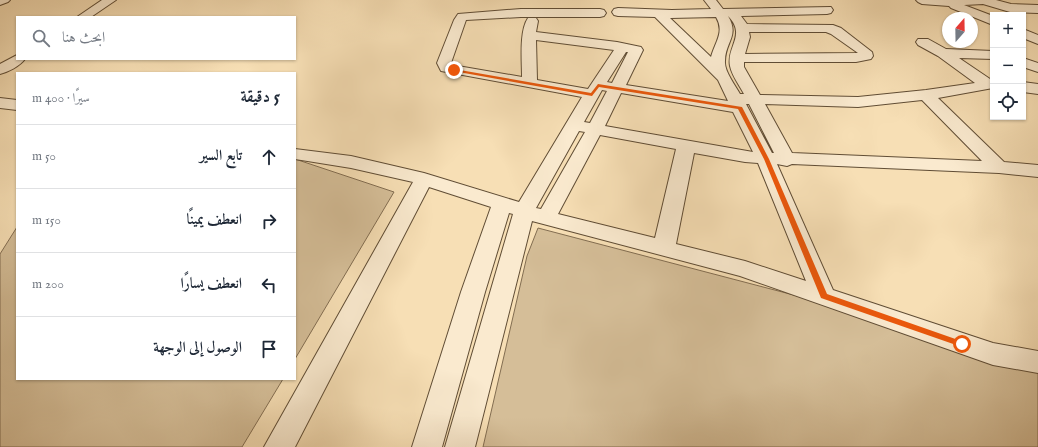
<!DOCTYPE html>
<html lang="ar">
<head>
<meta charset="utf-8">
<style>
  :root { --surface:#fff; --page:#f6f6f7; --text:#1f2937; --muted:#747a83; --line:#e0e1e3 }
  body { margin:0; font-family:"IM FELL English",Amiri,serif; background:var(--page); color:var(--text); direction:rtl }
  .controls { position:absolute; right:12px; top:12px; display:grid; overflow:hidden; border-radius:0px; box-shadow:0 1px 3px #0004 }
  .controls button { width:36px; height:36px; display:grid; place-items:center; padding:0; border:0; border-bottom:1px solid var(--line); background:var(--surface); color:var(--text); font:20px sans-serif }
  .compass { position:absolute; left:942px; top:12px; width:36px; height:36px; border-radius:50%; background:var(--surface); box-shadow:0 1px 3px #0004; rotate:20deg }
  .stop { position:absolute; width:12px; height:12px; margin:-9px; border:3px solid #ea580c; border-radius:50%; background:#fff }
  .stop.end { background:#ea580c; border-color:#fff; box-shadow:0 1px 4px #0008 }
  .list { margin:0; padding:0; list-style:none }
  h2 { display:flex; justify-content:space-between; align-items:center; height:52px; margin:0; padding:0 16px; font-size:17px }
  h2 small { font-size:13px; font-weight:400; color:var(--muted) }
  .list li { display:grid; grid-template-columns:26px 1fr auto; gap:12px; align-items:center; box-sizing:border-box; height:64px; padding:0 16px; border-top:1px solid var(--line) }
  .list b { display:block; font-size:15px; white-space:nowrap }
  .list em { font-size:13px; font-style:normal; color:var(--muted) }
  .icon { flex:none; width:22px; height:22px; fill:none; stroke:currentColor; stroke-width:2; stroke-linecap:round; stroke-linejoin:round }
  .map { position:relative; flex:none; width:1038px; height:447px; overflow:hidden; direction:ltr }
  .search { position:absolute; background:var(--surface); box-shadow:0 1px 3px #0004; left:16px; top:16px; width:280px; height:44px; display:flex; align-items:center; gap:10px; box-sizing:border-box; padding:0 14px; border-radius:0px; color:var(--muted); font-size:15px }
  .panel { position:absolute; background:var(--surface); box-shadow:0 1px 3px #0004; left:16px; top:72px; width:280px; height:308px; border-radius:0px; direction:rtl }
  .map>svg:first-child { display:block }
  .green { fill:#d5be98; stroke:#826d51 }
  .lines { fill:none; stroke-linecap:round; stroke-linejoin:round }
  .minor-casing { stroke:#604d35; stroke-width:2 }
  .minor { fill:#faeacf; fill-rule:evenodd }
  .route { fill:#ea580c }
</style>
</head>
<body>
<div class="map">
<svg width="1038" height="447" viewBox="0 0 1038 447">
  <rect width="100%" height="100%" fill="#f7dfb5"/>
  <filter id="stains"><feTurbulence type="fractalNoise" baseFrequency=".005" numOctaves="4"/><feColorMatrix values="0 0 0 0 .2 0 0 0 0 .09 0 0 0 0 .02 0 0 0 .5 -.17"/></filter>
  <radialGradient id="worn" r=".72"><stop offset=".6" stop-color="#630" stop-opacity="0"/><stop offset="1" stop-color="#630" stop-opacity=".3"/></radialGradient>
  <path class="green" d="M295,159L394,192L295,359Z
    M17,227V379H283L242,447H0V254Z
    M538,228L1038,359V447H483L527,256Z"/>
  <g class="lines">
    <g class="minor-casing">
      <path id="minor" d="M0,0H10L8,2L0,5Z
        M102,0H116L91,17H77Z
        M704,0H716L723,9L831,7L833,10L831,13L827,14L741,16L747,24L833,25L841,28L872,52L873,56L871,59L856,62H744V67L760,95L858,97L926,90L975,83L938,56L918,45L916,42L918,39H928L946,49L993,51V59L959,58L993,81V88L938,98L1004,162L1038,165V177L999,173L792,164L787,166L777,164L833,290L993,343L1038,351V373L993,365L740,276L532,221L475,447H445L513,214L509,213L485,292L442,447H412L461,292L491,207L429,187L295,447H264L413,182L351,168L295,159V149L351,156L424,173L519,202L582,97L441,71L437,63L454,20L458,14L521,9H600L604,10L606,13L604,16L600,17H521L466,20L451,63L452,65L522,77C522,61 519,31 528,18H536L538,21L536,32L617,42L641,47L643,50L626,85L728,101L718,80L655,17L618,16L614,15L612,12L614,9L618,8L672,10L711,9ZM728,16C747,35 726,47 730,66C732,76 740,86 744,94H740C735,85 724,71 725,61C725,42 740,36 728,16ZM716,17C725,32 715,42 711,57L670,18ZM749,32H826L831,34L858,53L745,54L750,37ZM536,40L614,50L588,89L537,80ZM626,52H628L612,83L607,82ZM602,90L607,91L590,123L584,122ZM621,93L733,112L753,152L605,126ZM922,100L982,161L792,153L765,104L858,107ZM746,104H749L774,153H772ZM579,131L585,132L541,209L536,208ZM600,135L676,149L655,238L558,214ZM694,153L745,162L758,163L806,281L745,261L676,244Z
        M916,0H996L1011,4L1038,5V13L1010,12L983,4L964,5L993,16V25L951,8L949,6L922,4L918,2Z
        M1023,29L1038,35V44L1023,38Z
        M17,55V59H25C20,66 8,72 0,74V64Z
        M1023,58L1038,63V72L1023,67Z
        M1023,82L1038,84V94L1023,92Z
        M0,98L17,100V110L0,108Z"/>
    </g>
    <use href="#minor" class="minor"/>
  </g>
  <path class="route" d="M454,69L591,93L598,84L742,107L769,159L827,294L964,342V346H959L821,298L764,159L738,109L599,87L592,96L453,71Z"/>
  <rect width="100%" height="100%" filter="url(#stains)"/>
  <rect width="100%" height="100%" fill="url(#worn)"/>
</svg>
<div class="controls">
<button>+</button>
<button>−</button>
<button><svg class="icon" aria-label="locate" viewBox="0 0 24 24"><circle cx="12" cy="12" r="6"/><path d="M12 2v4M12 18v4M2 12h4M18 12h4"/></svg></button>
</div>
<svg class="compass" viewBox="-18 -18 36 36"><path d="M0-13l5 13h-10z" fill="#e53935"/><path d="M0 13l5-13h-10z" fill="#747a83"/></svg>
<div class="stop" style="left:962px;top:344px"></div>
<div class="stop end" style="left:454px;top:70px"></div>
<div class="search"><svg class="icon" aria-label="search" viewBox="0 0 24 24"><circle cx="10" cy="10" r="6"/><path d="M15 15l6 6"/></svg>ابحث هنا</div>
<section class="panel">
<h2>5 دقيقة<small>سيرًا · 400 m</small></h2>
<ul class="list">
<li><svg class="icon" aria-label="ahead" viewBox="0 0 24 24"><path d="M12 20V5M6 11l6-6 6 6"/></svg><div><b>تابع السير</b></div><em>50 m</em></li>
<li><svg class="icon" aria-label="right" viewBox="0 0 24 24"><path d="M7 20v-9h11M14 6l5 5-5 5"/></svg><div><b>انعطف يمينًا</b></div><em>150 m</em></li>
<li><svg class="icon" aria-label="left" viewBox="0 0 24 24"><path d="M17 20v-9H6M10 6l-5 5 5 5"/></svg><div><b>انعطف يسارًا</b></div><em>200 m</em></li>
<li><svg class="icon" aria-label="arrive" viewBox="0 0 24 24"><path d="M6 21V4h12l-3 4 3 4H6"/></svg><div><b>الوصول إلى الوجهة</b></div></li>
</ul>
</section>
</div>
</body>
</html>
